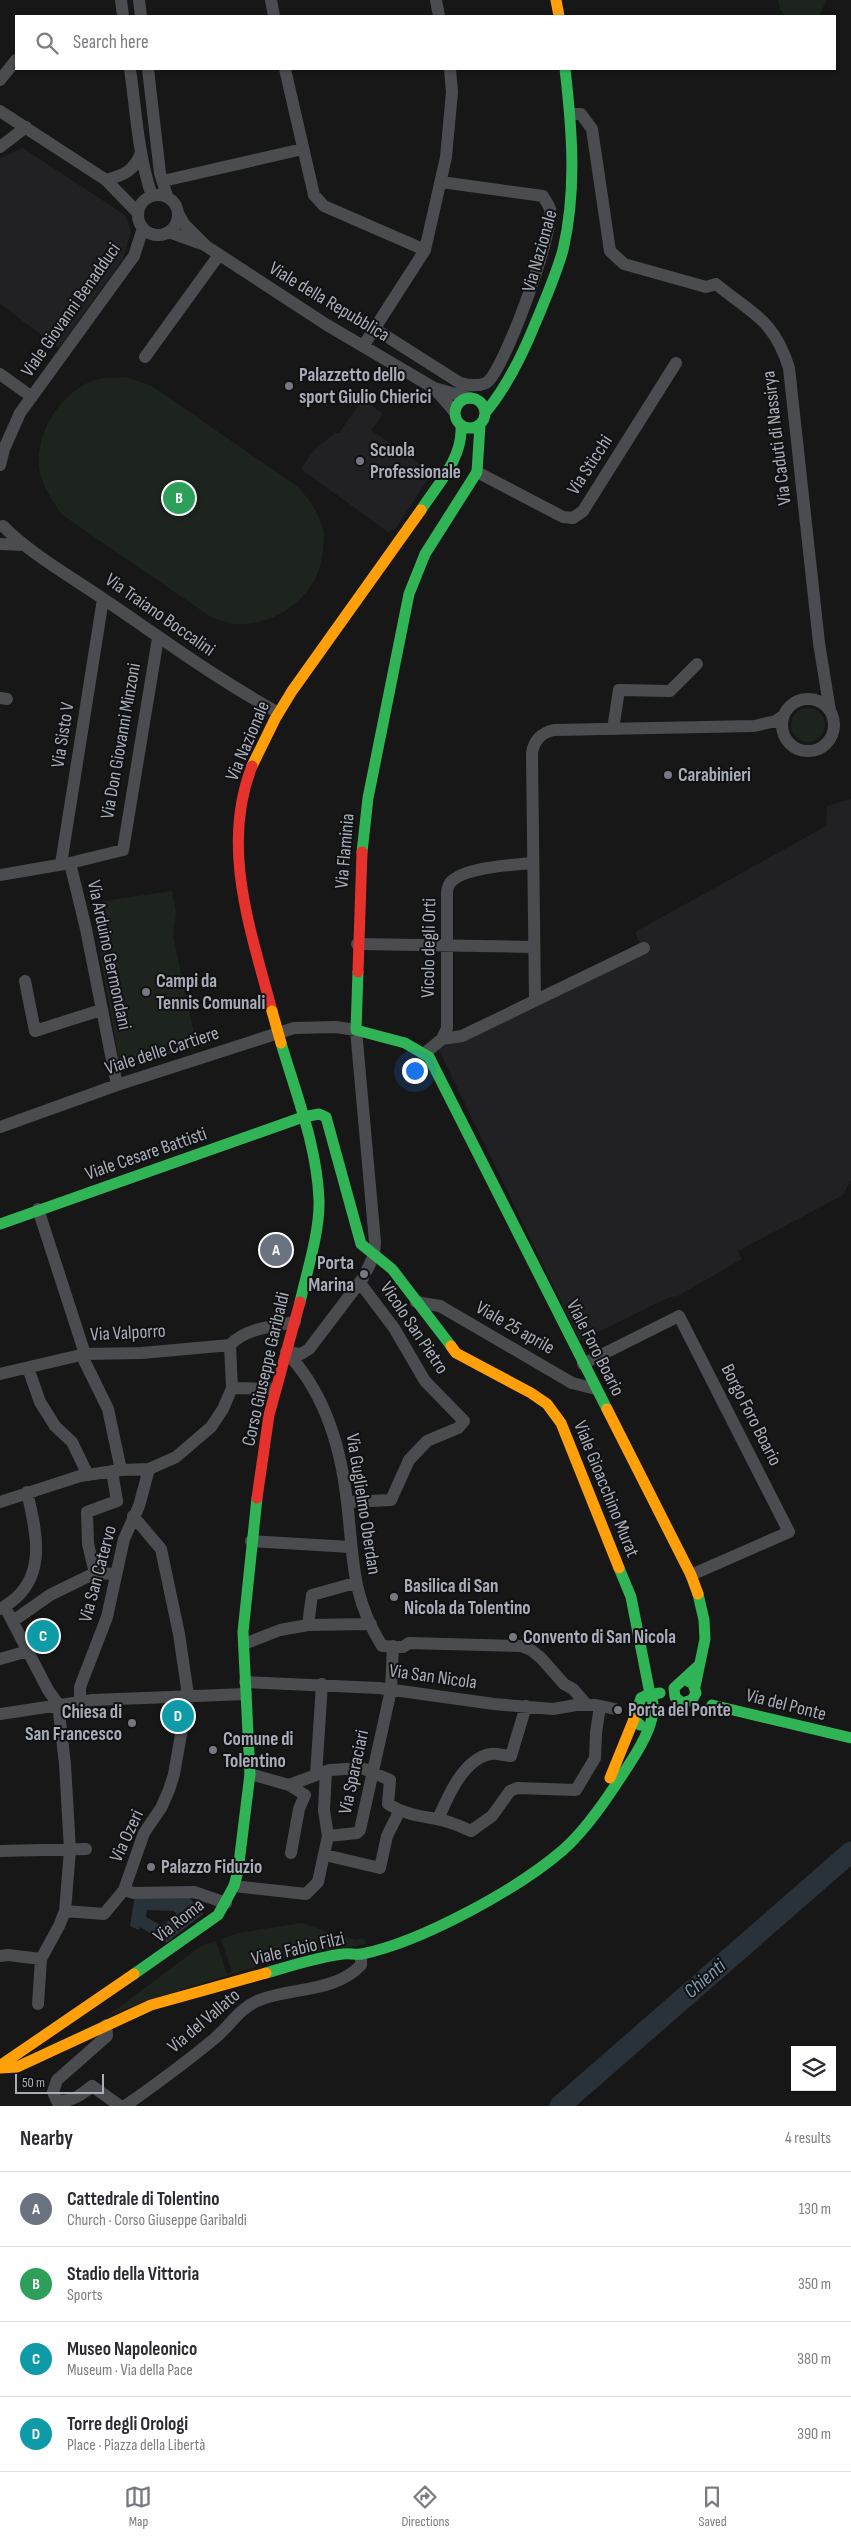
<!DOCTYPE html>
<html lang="en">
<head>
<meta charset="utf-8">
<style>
  :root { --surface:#fff; --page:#f2f2f3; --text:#2b2b33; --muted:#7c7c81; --line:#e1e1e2; --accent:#757880 }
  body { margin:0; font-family:"Sofia Sans Condensed",sans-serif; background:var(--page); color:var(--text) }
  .controls { position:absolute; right:15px; bottom:15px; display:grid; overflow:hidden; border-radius:0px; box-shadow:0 1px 4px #0004 }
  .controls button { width:45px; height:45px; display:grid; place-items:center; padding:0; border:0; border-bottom:1px solid var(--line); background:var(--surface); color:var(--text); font:25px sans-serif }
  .scale { position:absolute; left:15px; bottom:12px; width:89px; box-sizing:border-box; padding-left:5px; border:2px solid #a8adb8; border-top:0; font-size:14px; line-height:18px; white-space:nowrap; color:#a8adb8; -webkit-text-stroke:4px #111113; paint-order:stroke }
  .you { position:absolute; left:414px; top:1070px; width:18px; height:18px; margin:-12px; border:4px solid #fff; border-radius:50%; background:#1a73e8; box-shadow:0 0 0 8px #1a73e833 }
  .badge { display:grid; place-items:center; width:32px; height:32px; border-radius:50%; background:var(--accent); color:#fff; font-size:16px; font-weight:700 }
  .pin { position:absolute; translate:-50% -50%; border:2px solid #fff; box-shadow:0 1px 5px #0006 }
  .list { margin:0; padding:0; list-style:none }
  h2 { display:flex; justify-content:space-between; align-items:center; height:65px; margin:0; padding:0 20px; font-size:21px }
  h2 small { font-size:16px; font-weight:400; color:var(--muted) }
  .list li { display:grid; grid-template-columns:32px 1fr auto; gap:15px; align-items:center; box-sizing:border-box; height:75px; padding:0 20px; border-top:1px solid var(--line) }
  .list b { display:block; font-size:19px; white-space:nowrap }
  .list p { margin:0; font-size:16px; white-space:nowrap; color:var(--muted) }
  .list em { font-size:16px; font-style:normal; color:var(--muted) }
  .icon { flex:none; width:28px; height:28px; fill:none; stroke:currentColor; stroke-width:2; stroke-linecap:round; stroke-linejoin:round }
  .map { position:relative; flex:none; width:851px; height:2106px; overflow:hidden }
  .search { position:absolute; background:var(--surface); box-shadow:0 1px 4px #0004; left:15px; right:15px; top:15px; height:55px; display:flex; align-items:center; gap:12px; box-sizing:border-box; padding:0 18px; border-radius:0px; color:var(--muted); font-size:19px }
  .sheet { height:365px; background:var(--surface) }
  nav { display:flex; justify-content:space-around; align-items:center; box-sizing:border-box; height:70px; border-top:1px solid var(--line); background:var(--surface); font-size:14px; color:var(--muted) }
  nav a { display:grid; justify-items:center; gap:2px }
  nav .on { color:var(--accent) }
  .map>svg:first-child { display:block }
  .built { fill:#212123 }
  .green { fill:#1d241e }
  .water { fill:#2a3239; fill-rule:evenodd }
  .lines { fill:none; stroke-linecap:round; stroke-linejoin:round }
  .river { stroke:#2a3239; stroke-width:21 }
  .street { stroke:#4b4c50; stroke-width:12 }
  .fast { stroke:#30b455; stroke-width:11 }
  .slow { stroke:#ff9f0a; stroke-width:11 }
  .jam { stroke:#e5322d; stroke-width:11 }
  .slow-bridge { stroke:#ff9f0a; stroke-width:11 }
  .poi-dot { fill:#757880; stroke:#111113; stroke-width:2 }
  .labels { text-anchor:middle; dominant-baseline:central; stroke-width:4; stroke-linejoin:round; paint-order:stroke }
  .street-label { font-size:19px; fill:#a8adb8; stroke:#111113 }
  .poi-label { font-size:19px; font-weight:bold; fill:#a8adb8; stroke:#111113; text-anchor:start }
  .water-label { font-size:20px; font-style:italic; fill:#7f9bb3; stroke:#111113 }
</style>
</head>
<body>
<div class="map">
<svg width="851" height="2106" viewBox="0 0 851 2106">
  <rect width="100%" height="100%" fill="#171717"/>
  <path class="built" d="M23,148L125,215L131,231L123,259L59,348L0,304V158Z
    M363,399L383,414L371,430L432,473L396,528L388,532L301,469L314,450L335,433H339Z
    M851,799V1180L843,1195L738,1251L742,1259L678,1296L670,1297L580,1341L438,1048L640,943L635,932L826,826L827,806Z"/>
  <path class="green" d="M778,0H826V1L819,16H786L780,9Z
    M125,377L152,386L298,487C310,500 318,512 323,529C325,535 323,542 323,549C321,592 280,626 237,624C228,624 219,619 211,617L61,514C52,499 40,483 39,465C37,429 63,389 98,379C107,377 117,378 125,377Z
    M791 725a17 17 0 1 1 34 0a17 17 0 1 1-34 0Z
    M172,891L176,914L173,936L197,1048L120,1065L91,903Z
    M301,1923L334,1934L332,1939L341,1942L343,1936L356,1940L364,1938L366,1944L288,1957L148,2000L106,2017L201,1946L216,1941L227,1974L232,1972L221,1939L238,1933Z"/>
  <path class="water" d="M135,1895L190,1898L203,1914L166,1943L140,1927L139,1930L130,1926ZM147,1910L174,1911L177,1914L162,1926L146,1917Z"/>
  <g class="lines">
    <path class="river" d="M560,2106L851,1852"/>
    <path class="street" d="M121,0L123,16
      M139,0L141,16
      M271,0L274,16
      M436,0L439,16
      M130,69C136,111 138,155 152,196
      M148,69L160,173L167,196
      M285,69L314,195L324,206L425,250
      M0,80L16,60
      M0,111L106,180L138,213
      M570,114H581L592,129L610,251L624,264L706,287L716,284C752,314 774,319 789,368L819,643L830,711
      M0,147L26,127
      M106,180C124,175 134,171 141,153
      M163,181L303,149
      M138 215a20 20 0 1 1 40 0a20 20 0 1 1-40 0Z
      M179,215L184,224L206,246L327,325L434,388L470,398
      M169,232L202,244
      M375,329L460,383C468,385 477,387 486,383C503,374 555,231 550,209C549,205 545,200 543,196L441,182
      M364,345L425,250L446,157L452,92L450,69
      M145,357L219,255
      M0,374L32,397
      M434,388L454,411
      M0,465L4,449L20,413L134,256L143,228
      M477,472L563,517L573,518L583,511L676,363
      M3,526C28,552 71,577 102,598C160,637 215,678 277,712
      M0,544L24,545
      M0,698L7,699
      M782 725a26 26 0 1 1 52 0a26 26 0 1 1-52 0Z
      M613,729L619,690L670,691L697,664
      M70,863L86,929L117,1085
      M61,864L103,599
      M0,875L70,863L123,850L158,638
      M357,944L534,947
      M25,981L35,1031L101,1010
      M535,1001L532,753C534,740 541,733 554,730L754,726L776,721L783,716
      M442,1039L447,1028V894C447,891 448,886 450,883C463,867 513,865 533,863
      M425,1053L442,1039L462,1036L644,948
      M0,1127L117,1085L294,1028L336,1027L356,1030L375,1242L374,1255L367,1270
      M38,1209L85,1354
      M416,1302L440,1306L572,1383L596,1389
      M286,1352C325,1392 341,1448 347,1502C354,1558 350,1594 382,1646L403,1647L409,1643L521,1646L531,1650L541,1658L564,1684L573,1689L587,1705
      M286,1352L301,1354L309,1349L363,1278
      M81,1354L108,1409L121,1470
      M583,1364L679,1316L789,1532L691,1575
      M28,1368L40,1402L55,1426L72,1442L88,1475
      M0,1374L85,1354L142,1353L230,1345C246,1328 274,1326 295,1322
      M232,1388L275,1389
      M0,1502L80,1476L121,1470L149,1469L176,1457L211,1427L223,1409L232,1388L230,1345
      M347,1502L391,1500L409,1460L427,1441L458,1428L464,1421L425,1381L394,1328L360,1283
      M251,1541L350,1547
      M95,1573L88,1544L87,1512L117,1501L112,1471
      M5,1607L48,1690L58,1704L65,1764L70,1850L65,1911L59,1926L41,1959L38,2004
      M0,1609C6,1606 11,1602 16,1598C47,1570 35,1527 27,1492
      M13,1621L50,1595L95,1573L116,1574
      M308,1625L312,1595L355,1583
      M244,1644L280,1630L308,1625L371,1624
      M0,1659L28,1651
      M245,1682L379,1688L494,1704L553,1709L576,1705H596L615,1709
      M80,1701V1687L107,1617L124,1539L139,1506L149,1469
      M0,1714L93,1700L246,1694
      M250,1774L289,1785L330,1770L362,1768L390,1780L388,1804C404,1814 419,1816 437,1819C449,1821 460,1826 471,1831L492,1816L510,1791L517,1788L576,1790L595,1758L596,1733L600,1706
      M316,1775L322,1684
      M289,1785L305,1795L299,1809L291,1853
      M438,1819C448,1796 464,1758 491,1754C497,1753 505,1756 511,1756L526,1706
      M328,1836L357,1833L360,1830L391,1690L393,1646
      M0,1851L86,1849
      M325,1855L380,1868L387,1836L400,1810
      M234,1886L306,1894L318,1882L328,1836L324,1810L326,1771
      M124,1890L134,1893L194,1892L226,1903
      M65,1911L104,1914L124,1890L144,1833L161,1808L169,1790L174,1774L188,1695L179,1634L161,1549L133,1516
      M0,1956L8,1955L41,1959
      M106,2025L107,2036L57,2080L53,2092L57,2101C72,2102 81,2095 92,2086L120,2106
      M125,2106C155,2085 185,2063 214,2039C229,2027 239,2009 257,2001C290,1987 335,1993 361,1965V1954"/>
    <path class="fast" d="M455 413a15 15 0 1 1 30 0a15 15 0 1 1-30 0Z
      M485,413C507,387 522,356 535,324C545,300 556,275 563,250C577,190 572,129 565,69
      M421,510C438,484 463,458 461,426
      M362,852L368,798L409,594L425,554L477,472L480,425
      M358,972L356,1030L405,1043L429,1057L607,1409
      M281,1043C296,1094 317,1146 319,1200C320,1231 307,1271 300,1302
      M0,1224L303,1117L319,1114L326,1117L361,1244L392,1269L451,1346
      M688,1681L693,1684L696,1693L692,1700L682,1703L675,1697L674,1688L698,1666
      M695,1687L705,1639L704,1620L698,1594
      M712,1705L851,1738
      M640,1725L634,1719L641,1698L647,1695L660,1693
      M266,1973C291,1966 317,1957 343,1954C349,1953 356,1955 362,1954C421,1942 518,1889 563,1850C588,1828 612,1791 630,1763C641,1746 661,1714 650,1694L631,1597L619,1568
      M134,1974L218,1915L234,1886L238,1871L250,1774L243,1632L257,1498"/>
    <path class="slow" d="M556,0L559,16
      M252,766L275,719L292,691L421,510
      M451,1346L456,1353L531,1393L547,1404L561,1423L619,1568
      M607,1409L691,1575L698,1594
      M610,1778L634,1719
      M1,2065L134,1974
      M0,2068L17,2067L151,2005L266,1973"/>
    <path class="jam" d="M252,766C220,847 251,931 272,1011
      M358,972L362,852
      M257,1498L269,1415L300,1302"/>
    <path class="slow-bridge" d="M272,1011L281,1043"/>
  </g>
  <g class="poi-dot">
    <circle cx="289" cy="386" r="5"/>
    <circle cx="360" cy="461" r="5"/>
    <circle cx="668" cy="775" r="5"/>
    <circle cx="146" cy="992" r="5"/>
    <circle cx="364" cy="1274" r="5"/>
    <circle cx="394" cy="1597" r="5"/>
    <circle cx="513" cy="1637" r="5"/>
    <circle cx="618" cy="1710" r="5"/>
    <circle cx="132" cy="1723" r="5"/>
    <circle cx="213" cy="1750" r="5"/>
    <circle cx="151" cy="1867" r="5"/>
  </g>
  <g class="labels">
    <g class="street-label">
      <text transform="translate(540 251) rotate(-74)">Via Nazionale</text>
      <text transform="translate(329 302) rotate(31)">Viale della Repubblica</text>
      <text transform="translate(71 310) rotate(-55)">Viale Giovanni Benadduci</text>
      <text transform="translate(777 438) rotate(-97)">Via Caduti di Nassirya</text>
      <text transform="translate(590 465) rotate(-57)">Via Sticchi</text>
      <text transform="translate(160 615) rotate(35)">Via Traiano Boccalini</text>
      <text transform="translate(63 735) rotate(-81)">Via Sisto V</text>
      <text transform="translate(121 741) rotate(-80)">Via Don Giovanni Minzoni</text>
      <text transform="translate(248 741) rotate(-67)">Via Nazionale</text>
      <text transform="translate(345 851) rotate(-85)">Via Flaminia</text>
      <text transform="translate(429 948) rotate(-89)">Vicolo degli Orti</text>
      <text transform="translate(109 955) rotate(78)">Via Arduino Germondani</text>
      <text transform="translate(162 1051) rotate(-18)">Viale delle Cartiere</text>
      <text transform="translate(146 1154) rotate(-19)">Viale Cesare Battisti</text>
      <text transform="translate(414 1328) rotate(56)">Vicolo San Pietro</text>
      <text transform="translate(515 1328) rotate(30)">Viale 25 aprile</text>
      <text transform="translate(128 1333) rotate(-3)">Via Valporro</text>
      <text transform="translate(595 1348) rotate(63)">Viale Foro Boario</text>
      <text transform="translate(266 1369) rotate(-77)">Corso Giuseppe Garibaldi</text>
      <text transform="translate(751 1415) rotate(63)">Borgo Foro Boario</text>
      <text transform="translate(606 1489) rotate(68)">Viale Gioacchino Murat</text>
      <text transform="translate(363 1504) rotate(81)">Via Guglielmo Oberdan</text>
      <text transform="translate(98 1574) rotate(-75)">Via San Catervo</text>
      <text transform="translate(433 1677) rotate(8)">Via San Nicola</text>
      <text transform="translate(786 1705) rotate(14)">Via del Ponte</text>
      <text transform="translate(354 1772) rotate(-78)">Via Sparaciari</text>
      <text transform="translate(127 1836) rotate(-65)">Via Ozeri</text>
      <text transform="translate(179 1921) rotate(-38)">Via Roma</text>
      <text transform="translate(298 1949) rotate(-13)">Viale Fabio Filzi</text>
      <text transform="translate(204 2021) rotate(-40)">Via del Vallato</text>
    </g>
    <g class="poi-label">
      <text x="299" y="375">Palazzetto dello<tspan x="299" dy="22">sport Giulio Chierici</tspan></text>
      <text x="370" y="450">Scuola<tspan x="370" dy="22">Professionale</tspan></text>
      <text x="678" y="775">Carabinieri</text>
      <text x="156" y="981">Campi da<tspan x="156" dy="22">Tennis Comunali</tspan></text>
      <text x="354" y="1263" text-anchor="end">Porta<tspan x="354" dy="22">Marina</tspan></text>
      <text x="404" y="1586">Basilica di San<tspan x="404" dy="22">Nicola da Tolentino</tspan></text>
      <text x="523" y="1637">Convento di San Nicola</text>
      <text x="628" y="1710">Porta del Ponte</text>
      <text x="122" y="1712" text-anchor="end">Chiesa di<tspan x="122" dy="22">San Francesco</tspan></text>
      <text x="223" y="1739">Comune di<tspan x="223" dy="22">Tolentino</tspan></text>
      <text x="161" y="1867">Palazzo Fiduzio</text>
    </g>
    <g class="water-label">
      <text transform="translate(705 1979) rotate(-41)">Chienti</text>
    </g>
  </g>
</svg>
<div class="controls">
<button><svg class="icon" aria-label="layers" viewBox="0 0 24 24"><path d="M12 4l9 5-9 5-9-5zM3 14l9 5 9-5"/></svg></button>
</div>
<div class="scale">50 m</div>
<div class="you"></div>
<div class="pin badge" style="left:276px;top:1250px;background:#6b7280">A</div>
<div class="pin badge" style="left:179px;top:498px;background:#2e9e5b">B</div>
<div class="pin badge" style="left:43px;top:1636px;background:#0f9aa8">C</div>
<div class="pin badge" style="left:178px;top:1716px;background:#0f9aa8">D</div>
<div class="search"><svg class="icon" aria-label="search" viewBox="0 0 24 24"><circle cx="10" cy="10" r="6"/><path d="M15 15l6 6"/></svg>Search here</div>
</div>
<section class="sheet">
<h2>Nearby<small>4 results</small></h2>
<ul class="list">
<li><span class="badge" style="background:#6b7280">A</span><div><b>Cattedrale di Tolentino</b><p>Church · Corso Giuseppe Garibaldi</p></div><em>130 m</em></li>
<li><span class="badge" style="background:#2e9e5b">B</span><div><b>Stadio della Vittoria</b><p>Sports</p></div><em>350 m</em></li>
<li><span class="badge" style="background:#0f9aa8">C</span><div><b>Museo Napoleonico</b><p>Museum · Via della Pace</p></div><em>380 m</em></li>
<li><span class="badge" style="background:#0f9aa8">D</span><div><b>Torre degli Orologi</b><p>Place · Piazza della Libertà</p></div><em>390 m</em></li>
</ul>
</section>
<nav>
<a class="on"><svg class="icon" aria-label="map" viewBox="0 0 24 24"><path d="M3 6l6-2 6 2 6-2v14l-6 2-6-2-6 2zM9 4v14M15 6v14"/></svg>Map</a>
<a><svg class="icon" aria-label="directions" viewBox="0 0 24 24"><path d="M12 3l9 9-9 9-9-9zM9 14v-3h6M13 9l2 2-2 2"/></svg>Directions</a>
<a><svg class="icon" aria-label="saved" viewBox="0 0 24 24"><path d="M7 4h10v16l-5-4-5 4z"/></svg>Saved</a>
</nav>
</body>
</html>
